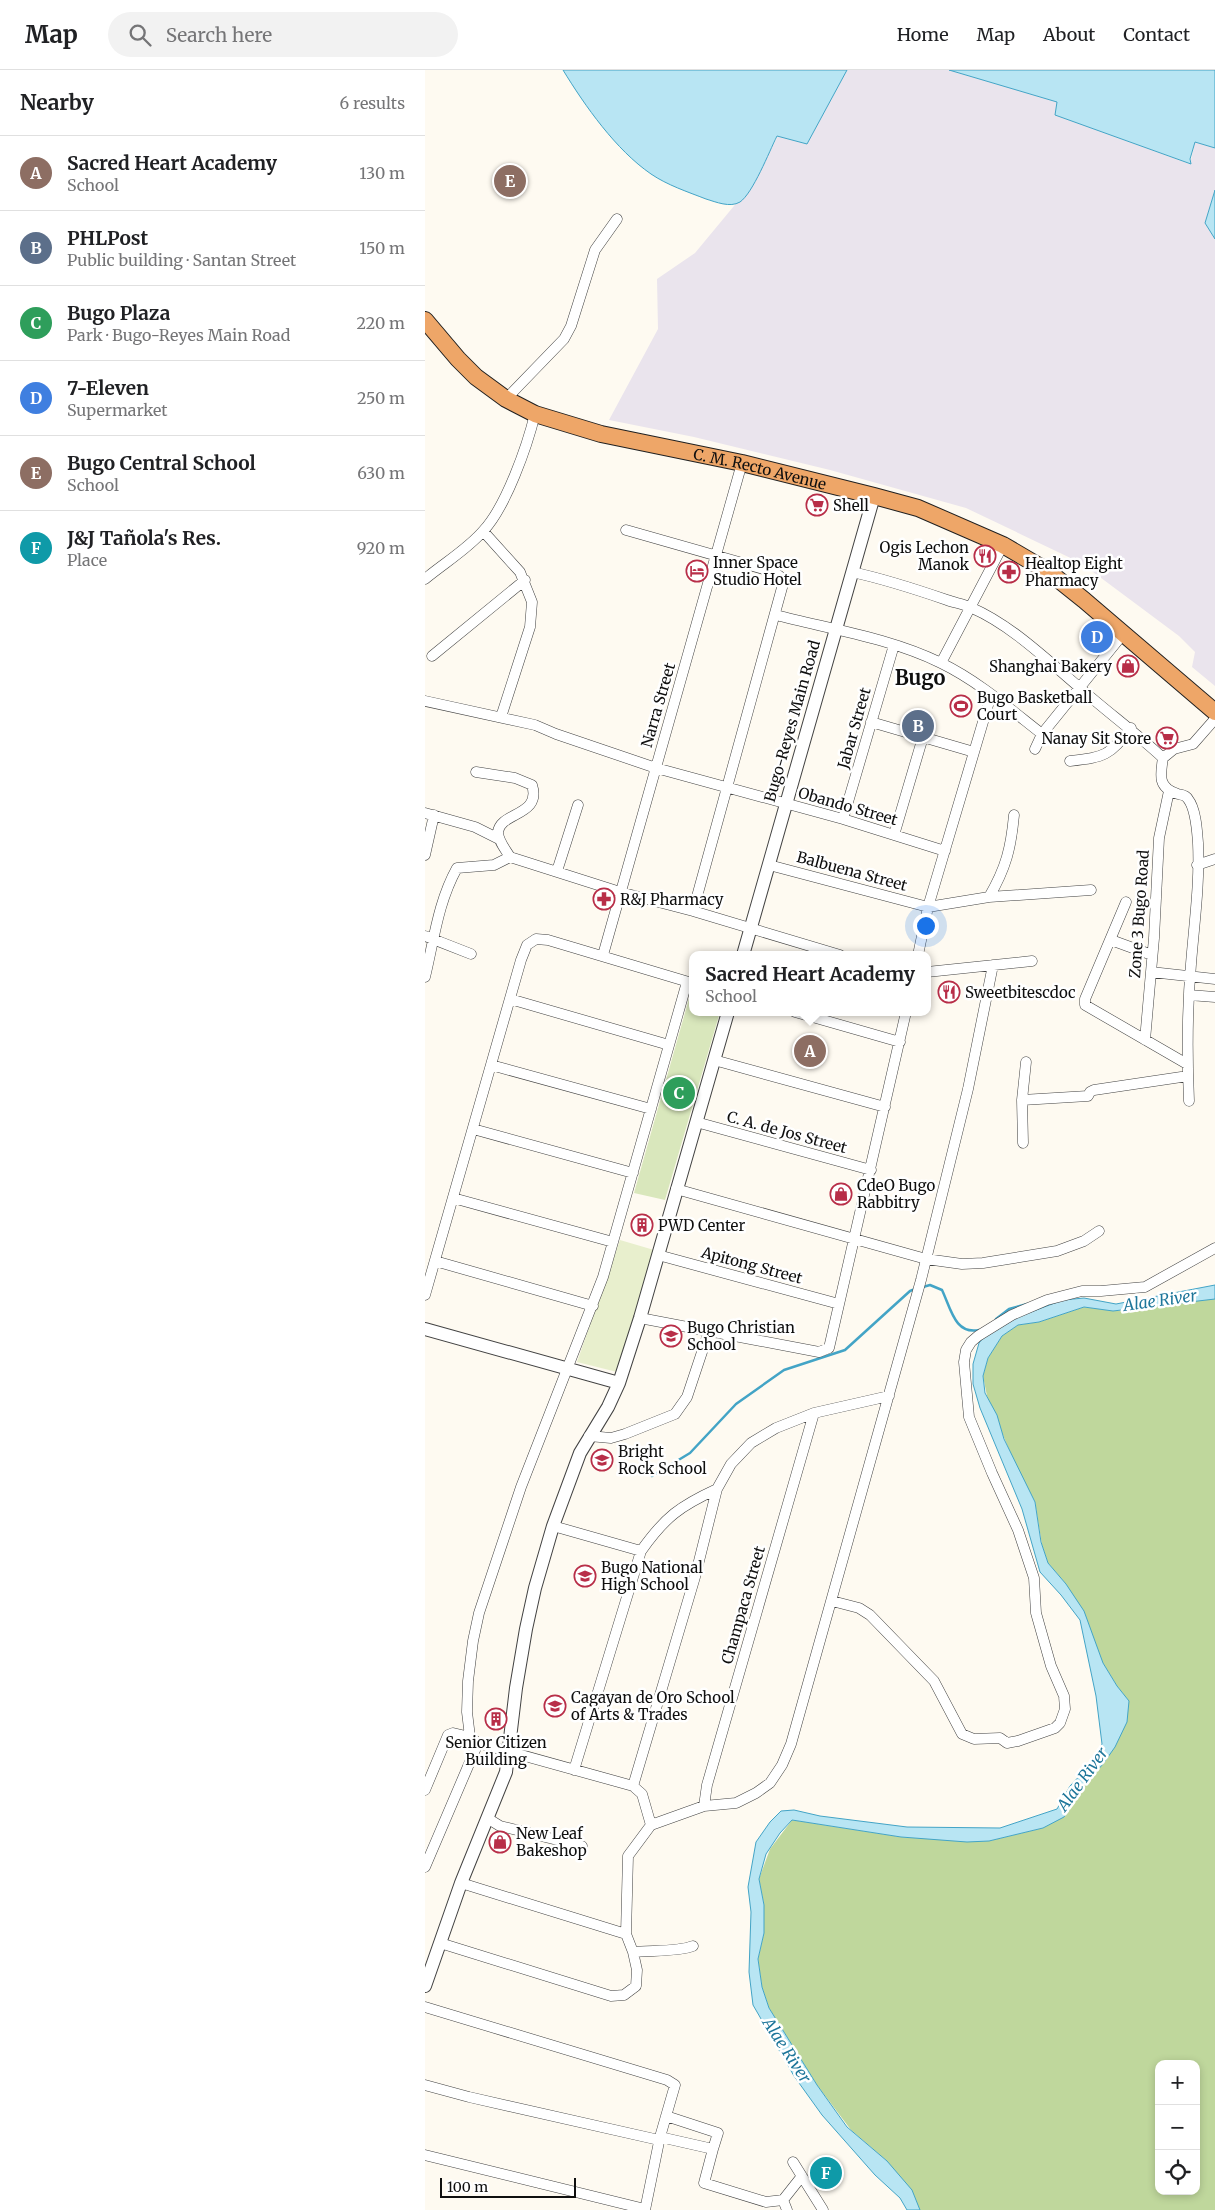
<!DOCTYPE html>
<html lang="en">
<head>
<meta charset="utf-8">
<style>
  :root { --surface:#fff; --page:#f2f2f2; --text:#202124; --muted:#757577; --line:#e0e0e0; --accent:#b82e48 }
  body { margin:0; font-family:Merriweather,serif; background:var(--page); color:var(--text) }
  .controls { position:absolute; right:15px; bottom:15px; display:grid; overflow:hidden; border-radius:10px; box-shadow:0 2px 8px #0003 }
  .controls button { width:45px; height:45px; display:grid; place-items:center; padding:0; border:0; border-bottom:1px solid var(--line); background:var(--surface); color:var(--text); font:25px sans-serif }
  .scale { position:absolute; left:15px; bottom:12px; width:136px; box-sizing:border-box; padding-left:5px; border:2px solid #0f0f0f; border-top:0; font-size:14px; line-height:18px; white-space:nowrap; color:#0f0f0f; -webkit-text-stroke:4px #fff; paint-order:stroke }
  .you { position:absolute; left:500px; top:855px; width:18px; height:18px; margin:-12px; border:4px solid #fff; border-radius:50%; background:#1a73e8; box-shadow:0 0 0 8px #1a73e833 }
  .badge { display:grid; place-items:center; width:32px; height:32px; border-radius:50%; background:var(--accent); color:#fff; font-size:16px; font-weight:700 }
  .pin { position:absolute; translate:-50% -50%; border:2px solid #fff; box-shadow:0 1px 5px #0006 }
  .popup { position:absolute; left:264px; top:881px; width:242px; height:65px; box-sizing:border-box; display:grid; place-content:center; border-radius:10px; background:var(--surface); filter:drop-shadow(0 1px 4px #0005); font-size:16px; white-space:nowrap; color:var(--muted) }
  .popup b { font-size:19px; color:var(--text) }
  .popup::after { content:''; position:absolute; left:50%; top:100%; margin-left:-10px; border:10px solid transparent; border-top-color:var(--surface) }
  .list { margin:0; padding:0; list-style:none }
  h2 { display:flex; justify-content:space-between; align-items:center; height:65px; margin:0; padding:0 20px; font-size:21px }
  h2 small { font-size:16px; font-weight:400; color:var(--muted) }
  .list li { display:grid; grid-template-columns:32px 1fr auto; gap:15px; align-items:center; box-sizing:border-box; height:75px; padding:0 20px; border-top:1px solid var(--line) }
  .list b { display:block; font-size:19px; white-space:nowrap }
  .list p { margin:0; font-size:16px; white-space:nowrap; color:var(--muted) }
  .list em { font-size:16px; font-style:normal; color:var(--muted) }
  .icon { flex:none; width:28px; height:28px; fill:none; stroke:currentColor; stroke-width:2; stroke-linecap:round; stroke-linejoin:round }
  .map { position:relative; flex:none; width:790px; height:2140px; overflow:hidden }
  header { display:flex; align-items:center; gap:30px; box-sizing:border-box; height:70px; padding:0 25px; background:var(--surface); border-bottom:1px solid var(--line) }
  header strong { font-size:24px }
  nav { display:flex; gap:28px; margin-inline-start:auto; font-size:18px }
  .search { width:350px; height:45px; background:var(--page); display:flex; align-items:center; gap:12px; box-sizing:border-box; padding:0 18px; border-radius:28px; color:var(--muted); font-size:19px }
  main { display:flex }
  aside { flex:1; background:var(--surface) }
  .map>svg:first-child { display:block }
  .industrial { fill:#eae4ed }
  .green { fill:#d9e7bc }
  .forest { fill:#bfd79c; fill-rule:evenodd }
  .pitch { fill:#e8efcd }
  .water { fill:#b8e5f3; stroke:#43a4c6 }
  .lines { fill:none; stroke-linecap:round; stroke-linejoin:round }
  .stream { stroke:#43a4c6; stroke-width:2.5 }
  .minor-casing { stroke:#424242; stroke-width:11 }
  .tertiary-casing { stroke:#424242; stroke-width:14 }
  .trunk-casing { stroke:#202020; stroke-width:18 }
  .minor { stroke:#fff; stroke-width:10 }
  .tertiary { stroke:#fff; stroke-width:12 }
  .trunk { stroke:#eea668; stroke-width:16 }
  .labels { text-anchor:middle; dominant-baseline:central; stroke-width:5; stroke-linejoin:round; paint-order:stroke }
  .street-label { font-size:15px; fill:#0f0f0f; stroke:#fff }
  .poi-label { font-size:15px; fill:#0f0f0f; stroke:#fff; text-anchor:start }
  .water-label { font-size:16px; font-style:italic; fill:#1e769a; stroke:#fff }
  .district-label { font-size:20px; font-weight:bold; fill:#0f0f0f; stroke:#fff }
</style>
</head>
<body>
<header>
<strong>Map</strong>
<div class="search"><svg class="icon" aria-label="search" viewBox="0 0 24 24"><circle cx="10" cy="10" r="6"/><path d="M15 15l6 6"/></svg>Search here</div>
<nav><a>Home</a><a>Map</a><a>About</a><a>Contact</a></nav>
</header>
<main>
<aside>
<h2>Nearby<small>6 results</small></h2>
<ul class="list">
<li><span class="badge" style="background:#8d6e63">A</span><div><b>Sacred Heart Academy</b><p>School</p></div><em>130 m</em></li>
<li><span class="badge" style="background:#5c6f8a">B</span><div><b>PHLPost</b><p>Public building · Santan Street</p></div><em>150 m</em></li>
<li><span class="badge" style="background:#2e9e5b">C</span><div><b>Bugo Plaza</b><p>Park · Bugo-Reyes Main Road</p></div><em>220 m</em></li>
<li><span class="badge" style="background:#3f7fe0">D</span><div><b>7-Eleven</b><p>Supermarket</p></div><em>250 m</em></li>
<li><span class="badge" style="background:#8d6e63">E</span><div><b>Bugo Central School</b><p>School</p></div><em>630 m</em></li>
<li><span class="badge" style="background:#0f9aa8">F</span><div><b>J&amp;J Tañola's Res.</b><p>Place</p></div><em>920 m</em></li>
</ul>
</aside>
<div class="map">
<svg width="790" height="2140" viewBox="0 0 790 2140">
  <rect width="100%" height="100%" fill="#fefaf1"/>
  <path class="industrial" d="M422,0H524L632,32L630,45L765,94L770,72L790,78V120L780,153L790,169V616L767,597L770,582L754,566L656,493L541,438L405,400L269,367L184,350L233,259L232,209L270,183L328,113L353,66L382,74Z"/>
  <path class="green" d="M267,918L268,942H295L240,1130L209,1123Z"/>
  <path class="forest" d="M790,1228V2140H495L462,2091L426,2060L392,2015L344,1938L337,1917L333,1889L339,1863V1835L334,1809L345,1779L367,1750L476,1767L564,1771L618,1758L678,1694L704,1631L692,1616L678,1593L641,1514L623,1493L617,1475L610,1432L592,1399L562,1326L558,1306L563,1288L577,1266L593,1255L614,1252L659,1237L692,1241ZM734,1994H771V2121H734Z"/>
  <path class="pitch" d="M195,1170L229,1180L192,1302L152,1292Z"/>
  <path class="water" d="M138,0H422L382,74L352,66C344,82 328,123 315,132C305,138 291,132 281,129C263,122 242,115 226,104C191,80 160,36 138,0Z
    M524,0H790V78L770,72L765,89L766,94L630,45L632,32Z
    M790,120V169L780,153Z
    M790,1215V1229L688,1241L659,1237L614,1252L593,1255L577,1266L563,1288L558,1306L560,1323L572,1345L579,1369L610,1432L616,1472L623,1493L641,1514L659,1541L678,1593L692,1616L704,1631L702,1652L690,1677L678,1694L662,1712L639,1747L618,1758L564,1771L542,1772L476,1767L367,1750L355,1763L341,1784L334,1809L339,1835V1863L333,1889L337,1917L344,1938L392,2015L422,2057L462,2091L487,2120L495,2140H482L475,2128L450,2105L397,2045L369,2006L328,1935L324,1902L326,1842L323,1817L331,1772L345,1752L356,1741L369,1740L395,1746L482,1757L575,1758L632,1739L645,1716L662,1698L677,1674L671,1626L655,1550L636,1525L615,1502L597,1439L555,1338L548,1314V1294L554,1273L568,1256L638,1230L659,1228L691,1234Z"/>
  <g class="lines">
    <path class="stream" d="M498,1217L505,1215L517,1220C526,1239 530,1265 554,1260
      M571,1249L584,1239L602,1234
      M227,1406L265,1383L311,1334L359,1300L420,1280L485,1221L490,1219"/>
    <g class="minor-casing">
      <path id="minor" d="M81,329L139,269L146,256L170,180L192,149
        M201,460L349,502L357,508L358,514L268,841
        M58,461L95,502L107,532L105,557L76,647
        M427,502C459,509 490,519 522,530C530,533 539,534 547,538C586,555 622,590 654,617C681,641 711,663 738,688
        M0,509C19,493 43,479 59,460C81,436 102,377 110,344
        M351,545C405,559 465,568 516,593C553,611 585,639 617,664L698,564
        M7,586L100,510
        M516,593L578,475
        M0,631L110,655L131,664L231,698L418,749L520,781
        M446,652L549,682
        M610,679L617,664
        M645,691C680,687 684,686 706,658
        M51,702L90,708L107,715C117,746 75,742 73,762C73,771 81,780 85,787
        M0,743L50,757L74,769
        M418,749L469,575
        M469,765L498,667
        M0,785L9,745
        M85,787L195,822L268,841L415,885
        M344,795L503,837L564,827L666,820
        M772,795L790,789
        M132,801L153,735
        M564,827C581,798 586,778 589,745
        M701,832L660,929V935L762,994
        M0,866L46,884
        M686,870L727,885
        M178,885L317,393
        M493,885L503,837L566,625
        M502,902L607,891
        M726,902L790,909
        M0,907C9,870 13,832 32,798L69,795L85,787
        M764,925L790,927
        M85,929L244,975
        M370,942L475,972
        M720,970L729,868L734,768L744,721
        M289,990L460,1037
        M66,995L226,1039
        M597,1030L663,1026L665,1022L669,1020L763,1006
        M764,1031C762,986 762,940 766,894C769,855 775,813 773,773C772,760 771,739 763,729C761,725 757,725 753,724C733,718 735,706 738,688L749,679L768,674L790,649
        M271,1052L446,1100
        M48,1059L208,1103
        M598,1073L597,1030L601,992
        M251,1119L501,1189L537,1194L558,1193L632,1181L659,1171L674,1161
        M28,1128L188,1172
        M233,1185L414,1234
        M10,1191L168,1236
        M0,1225L96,890L102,875L111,869L123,870L267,913
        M215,1248L394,1282L404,1278L481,942
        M164,1366L186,1368L200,1364L250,1344L262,1327L284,1261
        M128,1456L216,1481
        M407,1531L434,1538L445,1545L509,1611L537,1664L549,1669L575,1668L582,1673L593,1671L630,1658L635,1653L640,1639L639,1626L626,1596L611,1543L609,1508L593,1460L567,1403L544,1347L539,1292L541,1280L546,1272L553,1266L587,1245L622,1230L657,1221H676L720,1217L790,1178
        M149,1700L216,1481C240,1447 255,1436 292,1419
        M208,1716L53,1673L45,1667L42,1642L43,1611L48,1571L54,1543L96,1417L178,1207L262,912
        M0,1720L23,1665L28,1663L45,1667
        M279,1736L282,1715L389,1343
        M62,1748L75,1756L157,1776
        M226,1755L217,1724L208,1716L270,1507L292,1419L306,1394L326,1373L351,1358L389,1343L464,1326
        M0,1797L53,1673
        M36,1813L201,1864
        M15,1873L186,1926L199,1925L211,1916L212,1900L208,1882L201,1864L203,1786L226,1755L279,1736L311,1733L331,1723L345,1713L357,1695L366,1674L496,1210L543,1019L568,895
        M208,1882C226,1880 253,1882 268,1876
        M0,1937L242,2010L250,2015L235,2067L220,2140
        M0,2015L44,2027L234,2070
        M241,2046L293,2063L288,2079
        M235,2067L288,2079L279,2113L341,2132L358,2130L377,2106
        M0,2085L220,2139
        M368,2092L398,2140
        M358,2130L362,2140"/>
    </g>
    <g class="tertiary-casing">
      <path id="tertiary" d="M318,885L449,426
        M0,1259L194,1313
        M0,1916L36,1813L81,1702L91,1618L101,1559L110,1518L128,1456L155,1383L183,1337L194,1313L215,1248L303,942"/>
    </g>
    <g class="trunk-casing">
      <g id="trunk">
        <path id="s1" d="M0,250L33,289L51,307L81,329L110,344L176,364L317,393L449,426L493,438L578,475L624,502L659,530L790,642"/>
      </g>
    </g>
    <use href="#minor" class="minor"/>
    <use href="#tertiary" class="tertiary"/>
    <use href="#trunk" class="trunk"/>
  </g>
  <defs>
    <g id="supermarket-ring" transform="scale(1.125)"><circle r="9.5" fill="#fff" stroke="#b82e48" stroke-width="1.5"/><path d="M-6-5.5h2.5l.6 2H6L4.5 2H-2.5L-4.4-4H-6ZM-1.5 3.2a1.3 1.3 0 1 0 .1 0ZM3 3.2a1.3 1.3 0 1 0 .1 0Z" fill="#b82e48"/></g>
    <g id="restaurant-ring" transform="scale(1.125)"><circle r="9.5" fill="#fff" stroke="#b82e48" stroke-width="1.5"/><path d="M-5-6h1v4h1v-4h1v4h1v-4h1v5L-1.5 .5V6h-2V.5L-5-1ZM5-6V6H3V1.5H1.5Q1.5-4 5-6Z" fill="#b82e48"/></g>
    <g id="hotel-ring" transform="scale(1.125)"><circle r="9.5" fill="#fff" stroke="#b82e48" stroke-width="1.5"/><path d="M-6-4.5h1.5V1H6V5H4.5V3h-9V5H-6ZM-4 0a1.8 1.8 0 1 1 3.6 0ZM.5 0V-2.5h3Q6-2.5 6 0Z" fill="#b82e48"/></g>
    <g id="pharmacy-ring" transform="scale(1.125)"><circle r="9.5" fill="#fff" stroke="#b82e48" stroke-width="1.5"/><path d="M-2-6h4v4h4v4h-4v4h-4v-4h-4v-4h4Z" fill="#b82e48"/></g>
    <g id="shop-ring" transform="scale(1.125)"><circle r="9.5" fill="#fff" stroke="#b82e48" stroke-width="1.5"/><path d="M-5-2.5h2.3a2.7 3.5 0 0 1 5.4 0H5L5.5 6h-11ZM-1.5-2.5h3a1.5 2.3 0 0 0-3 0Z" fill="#b82e48"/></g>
    <g id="stadium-ring" transform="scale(1.125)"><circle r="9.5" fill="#fff" stroke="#b82e48" stroke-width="1.5"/><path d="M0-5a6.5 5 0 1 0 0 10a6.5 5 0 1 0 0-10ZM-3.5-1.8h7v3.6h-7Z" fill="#b82e48"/></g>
    <g id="building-ring" transform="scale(1.125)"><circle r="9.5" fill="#fff" stroke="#b82e48" stroke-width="1.5"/><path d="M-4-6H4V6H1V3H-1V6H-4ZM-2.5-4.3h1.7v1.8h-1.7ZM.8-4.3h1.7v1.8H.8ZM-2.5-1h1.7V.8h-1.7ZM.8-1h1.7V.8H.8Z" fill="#b82e48"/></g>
    <g id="school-ring" transform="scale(1.125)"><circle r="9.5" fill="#fff" stroke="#b82e48" stroke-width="1.5"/><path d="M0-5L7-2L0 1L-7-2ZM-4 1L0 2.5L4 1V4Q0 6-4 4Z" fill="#b82e48"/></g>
  </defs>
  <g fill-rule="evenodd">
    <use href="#supermarket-ring" x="392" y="435"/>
    <use href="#restaurant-ring" x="560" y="486"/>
    <use href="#hotel-ring" x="272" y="501"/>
    <use href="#pharmacy-ring" x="584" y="502"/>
    <use href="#shop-ring" x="703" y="596"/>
    <use href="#stadium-ring" x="536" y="636"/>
    <use href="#supermarket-ring" x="742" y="668"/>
    <use href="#pharmacy-ring" x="179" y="829"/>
    <use href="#restaurant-ring" x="524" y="922"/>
    <use href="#shop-ring" x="416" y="1124"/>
    <use href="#building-ring" x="217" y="1155"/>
    <use href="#school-ring" x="246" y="1266"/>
    <use href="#school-ring" x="177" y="1390"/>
    <use href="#school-ring" x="160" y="1506"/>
    <use href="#school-ring" x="130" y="1636"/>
    <use href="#building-ring" x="71" y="1649"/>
    <use href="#shop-ring" x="75" y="1772"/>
  </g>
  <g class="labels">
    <g class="street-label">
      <text stroke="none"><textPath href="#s1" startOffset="378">C. M. Recto Avenue</textPath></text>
      <text transform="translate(233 635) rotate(-74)">Narra Street</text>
      <text transform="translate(367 651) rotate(-74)">Bugo-Reyes Main Road</text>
      <text transform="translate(429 658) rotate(-74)">Jabar Street</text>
      <text transform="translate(423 736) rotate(16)">Obando Street</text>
      <text transform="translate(427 801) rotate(15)">Balbuena Street</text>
      <text transform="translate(714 844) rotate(-86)">Zone 3 Bugo Road</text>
      <text transform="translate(362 1062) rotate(15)">C. A. de Jos Street</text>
      <text transform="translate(327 1195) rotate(15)">Apitong Street</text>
      <text transform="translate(318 1535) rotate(-74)">Champaca Street</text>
    </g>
    <g class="poi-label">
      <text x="408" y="435">Shell</text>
      <text x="544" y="477" text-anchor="end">Ogis Lechon<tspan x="544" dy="17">Manok</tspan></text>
      <text x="288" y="492">Inner Space<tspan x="288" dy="17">Studio Hotel</tspan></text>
      <text x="600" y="493">Healtop Eight<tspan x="600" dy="17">Pharmacy</tspan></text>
      <text x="687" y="596" text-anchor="end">Shanghai Bakery</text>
      <text x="552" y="627">Bugo Basketball<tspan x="552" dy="17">Court</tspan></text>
      <text x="726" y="668" text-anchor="end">Nanay Sit Store</text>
      <text x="195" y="829">R&amp;J Pharmacy</text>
      <text x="540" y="922">Sweetbitescdoc</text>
      <text x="432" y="1115">CdeO Bugo<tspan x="432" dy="17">Rabbitry</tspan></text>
      <text x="233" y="1155">PWD Center</text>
      <text x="262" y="1257">Bugo Christian<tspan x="262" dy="17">School</tspan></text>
      <text x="193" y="1381">Bright<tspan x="193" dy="17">Rock School</tspan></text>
      <text x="176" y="1497">Bugo National<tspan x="176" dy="17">High School</tspan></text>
      <text x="146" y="1627">Cagayan de Oro School<tspan x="146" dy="17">of Arts &amp; Trades</tspan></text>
      <text x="71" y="1672" text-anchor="middle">Senior Citizen<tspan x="71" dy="17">Building</tspan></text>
      <text x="91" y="1763">New Leaf<tspan x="91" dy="17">Bakeshop</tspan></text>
    </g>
    <g class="water-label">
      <text transform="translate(735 1230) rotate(-8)">Alae River</text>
      <text transform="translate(657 1709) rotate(-54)">Alae River</text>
      <text transform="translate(362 1980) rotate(57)">Alae River</text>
    </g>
    <g class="district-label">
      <text x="495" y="607">Bugo</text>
    </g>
  </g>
</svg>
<div class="controls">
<button>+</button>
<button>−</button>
<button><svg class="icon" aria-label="locate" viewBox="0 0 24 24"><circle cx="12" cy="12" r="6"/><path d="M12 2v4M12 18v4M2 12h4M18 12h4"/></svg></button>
</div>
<div class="scale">100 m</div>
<div class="you"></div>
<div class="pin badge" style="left:385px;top:981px;background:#8d6e63">A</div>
<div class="popup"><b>Sacred Heart Academy</b>School</div>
<div class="pin badge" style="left:493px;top:656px;background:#5c6f8a">B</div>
<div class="pin badge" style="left:254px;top:1023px;background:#2e9e5b">C</div>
<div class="pin badge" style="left:672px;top:567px;background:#3f7fe0">D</div>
<div class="pin badge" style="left:85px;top:111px;background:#8d6e63">E</div>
<div class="pin badge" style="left:401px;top:2103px;background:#0f9aa8">F</div>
</div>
</main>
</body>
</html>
